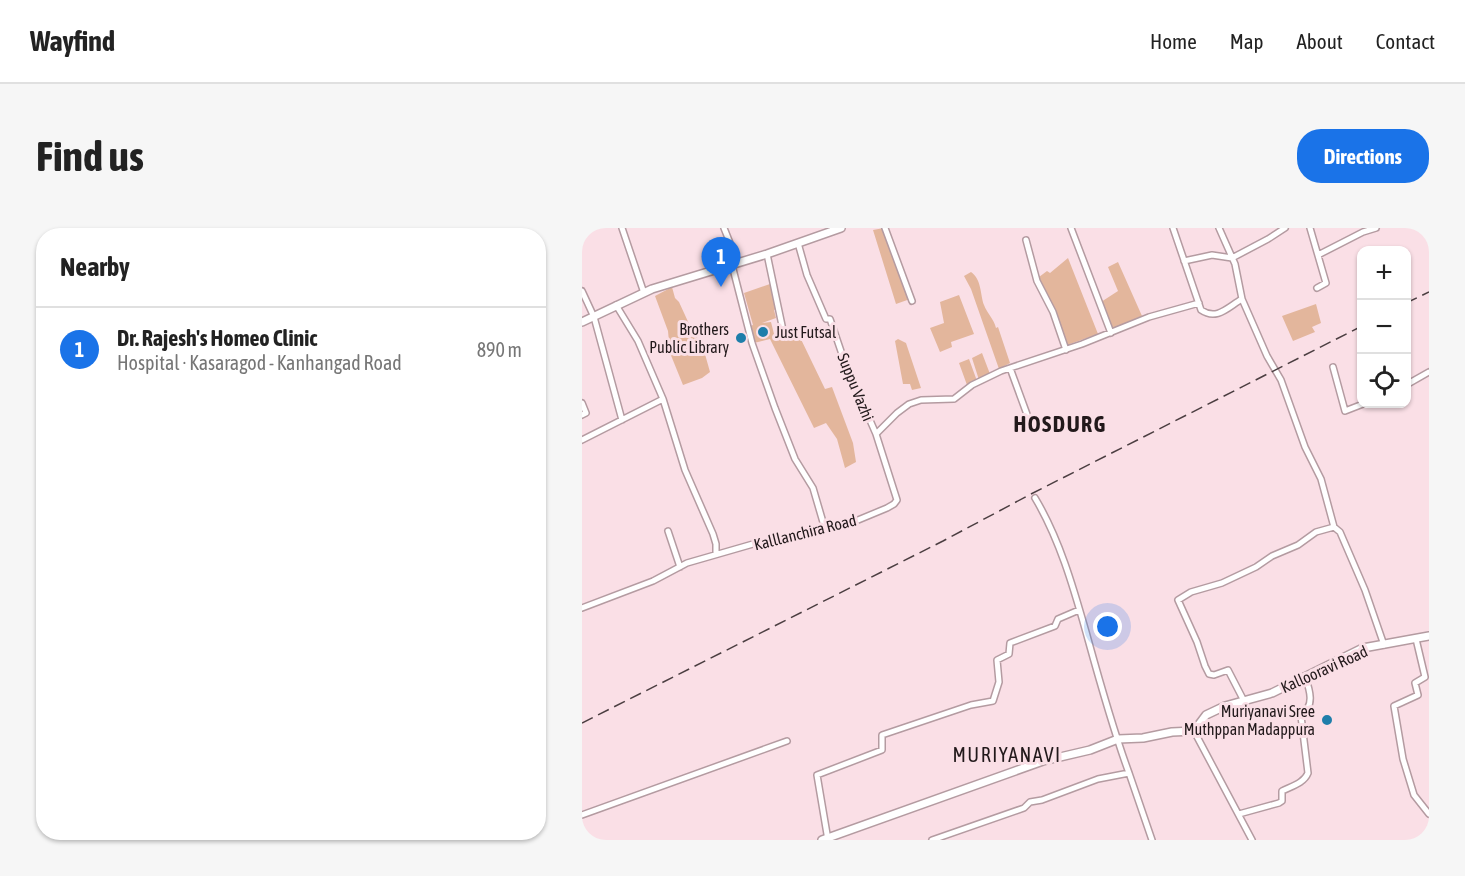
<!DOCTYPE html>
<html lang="en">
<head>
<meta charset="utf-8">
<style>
  :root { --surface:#fff; --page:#f6f6f6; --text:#222; --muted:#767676; --line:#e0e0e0; --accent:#1a73e8 }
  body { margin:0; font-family:"Asap Condensed",sans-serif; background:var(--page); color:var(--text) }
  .controls { position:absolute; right:18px; top:18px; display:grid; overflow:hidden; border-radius:12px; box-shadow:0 2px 4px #0004 }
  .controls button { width:54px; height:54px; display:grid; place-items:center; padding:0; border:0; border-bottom:2px solid var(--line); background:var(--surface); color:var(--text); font:30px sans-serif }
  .you { position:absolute; left:526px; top:399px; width:21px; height:21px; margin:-15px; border:4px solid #fff; border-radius:50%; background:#1a73e8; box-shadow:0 0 0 9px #1a73e833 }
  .badge { display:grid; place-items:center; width:39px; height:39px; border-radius:50%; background:var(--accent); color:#fff; font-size:20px; font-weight:700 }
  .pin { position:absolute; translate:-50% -50px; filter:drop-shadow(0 2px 3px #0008) }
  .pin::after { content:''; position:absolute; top:32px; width:21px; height:18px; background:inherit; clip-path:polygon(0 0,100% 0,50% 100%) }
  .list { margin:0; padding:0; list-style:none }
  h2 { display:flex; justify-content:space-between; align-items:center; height:78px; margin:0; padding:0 24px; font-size:26px }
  h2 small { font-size:20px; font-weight:400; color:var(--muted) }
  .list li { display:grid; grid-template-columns:39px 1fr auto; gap:18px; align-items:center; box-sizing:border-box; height:84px; padding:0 24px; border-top:2px solid var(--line) }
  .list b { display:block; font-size:22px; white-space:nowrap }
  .list p { margin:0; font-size:20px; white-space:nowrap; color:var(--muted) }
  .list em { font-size:20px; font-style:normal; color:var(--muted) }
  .icon { flex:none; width:33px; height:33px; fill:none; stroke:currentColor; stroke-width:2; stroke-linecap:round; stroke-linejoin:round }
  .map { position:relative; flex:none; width:847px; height:612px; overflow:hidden; border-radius:24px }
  header { display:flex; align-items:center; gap:36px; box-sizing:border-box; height:84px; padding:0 30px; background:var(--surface); border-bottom:2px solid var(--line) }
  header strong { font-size:28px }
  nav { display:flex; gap:33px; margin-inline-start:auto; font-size:21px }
  .intro { display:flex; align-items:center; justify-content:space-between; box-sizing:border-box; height:144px; padding:0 36px }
  h1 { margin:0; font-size:42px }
  .button { padding:15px 27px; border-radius:24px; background:var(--accent); color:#fff; font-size:21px; font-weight:700 }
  main { display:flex; gap:36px; padding:0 36px }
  aside { flex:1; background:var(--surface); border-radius:24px; box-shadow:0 2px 4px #0004 }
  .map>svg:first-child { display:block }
  .green { fill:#e3b69c }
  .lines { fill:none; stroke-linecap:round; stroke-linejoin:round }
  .minor-casing { stroke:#b49ba1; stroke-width:8 }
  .major-casing { stroke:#b49ba1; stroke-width:10 }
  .minor { stroke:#fff; stroke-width:5 }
  .major { stroke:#fff; stroke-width:7 }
  .rail { stroke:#4b3e41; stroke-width:1.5; stroke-dasharray:12 6; stroke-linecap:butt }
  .poi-dot { fill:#1e7eaa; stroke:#fadfe6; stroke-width:2 }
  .labels { text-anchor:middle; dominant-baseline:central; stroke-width:6; stroke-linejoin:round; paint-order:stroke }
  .poi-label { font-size:16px; fill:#22191b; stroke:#fadfe6; text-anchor:end }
  .street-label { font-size:16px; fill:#22191b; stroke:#fadfe6 }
  .quarter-label { font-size:20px; letter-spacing:1.5px; fill:#22191b; stroke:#fadfe6 }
  .district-label { font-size:22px; font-weight:bold; letter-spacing:1.5px; fill:#22191b; stroke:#fadfe6 }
</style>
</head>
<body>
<header>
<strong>Wayfind</strong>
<nav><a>Home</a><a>Map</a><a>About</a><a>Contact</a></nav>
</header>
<div class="intro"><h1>Find us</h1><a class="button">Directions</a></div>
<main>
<aside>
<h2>Nearby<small></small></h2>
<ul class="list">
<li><span class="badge">1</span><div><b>Dr. Rajesh's Homeo Clinic</b><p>Hospital · Kasaragod - Kanhangad Road</p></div><em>890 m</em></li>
</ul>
</aside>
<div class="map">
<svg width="847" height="612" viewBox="0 0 847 612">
  <rect width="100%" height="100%" fill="#fadfe6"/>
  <path class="green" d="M302,0L328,71L314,76L291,2Z
    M486,30L516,106L485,117L457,49L465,43L468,45Z
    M536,34L560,88L529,101L519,74L536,63L526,39Z
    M389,44C400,52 398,66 402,77C405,85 412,91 414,100L416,99L428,135L417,141L389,61L382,48Z
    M188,56L190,58L194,81L192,82L194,90L180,95L189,94L193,110L215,103L243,161L250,159L271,215L274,234L263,240L255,211L244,195L232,200L188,111L172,115L168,98L171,97L162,65Z
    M90,59L93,70L97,74L108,98L121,119L128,144L120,150L101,157L88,125L86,103L73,68Z
    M377,67L392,106L369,114L370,119L358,124L348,100L362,95L358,74Z
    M734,76L739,95L730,99L733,104L711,113L700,88Z
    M316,111L324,115L339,160L330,162L328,156H321L313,113Z
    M400,125L408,146L397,152L390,130Z
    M387,131L395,153L385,157L377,135Z"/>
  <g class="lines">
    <g class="minor-casing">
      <path id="minor" d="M40,0L62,65
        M142,0L156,35
        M303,0L330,73
        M489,0L529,105
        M591,0L619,82C635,93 646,79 660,71L685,128L699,152L723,219L739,251L752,299L734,304L716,317L690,328L674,339L640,355L609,364L596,372L615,414L623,438L627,446L632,447L646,442L662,473
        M637,0L653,36L660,71
        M728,0L744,55L735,60
        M444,12L455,53L471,84L484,122
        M216,15L225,47L244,91H248L263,135L294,206
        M185,26L202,107
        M736,27L781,4L794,0
        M602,33L630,27L650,30L686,11L703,0
        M150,37L170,115L193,180L213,231L231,260L243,301
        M0,63L12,89L40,192
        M34,77L56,113L81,171L103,242L131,306L134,316V326
        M751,139L763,183L781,176
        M428,140L450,200
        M824,157L847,144
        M0,175L4,185L0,187
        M0,212L81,171
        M752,299L758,304L783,362L802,417
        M86,303L98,339
        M0,380L71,353L105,335L171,316L264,297L305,280L312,276L315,272L294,206L315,185L327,176L339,172L372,171L390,157L419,143L500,116L567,89L617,75
        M834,411L843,449L833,455L836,467L812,478L821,531L832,567L847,586
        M612,503L670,612
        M547,545L570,612
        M657,586L697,575L700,573V563C710,558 722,555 726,545L719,488V485C734,479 727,460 723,448
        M0,587L205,513
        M246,612L235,547L300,522V507L389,477L411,473L417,454L415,432L427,426L428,415L473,398L476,391L497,382
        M350,612L442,580L448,574L460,572L516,551L547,545C530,499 517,451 504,404C491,358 477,310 453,270"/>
    </g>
    <g class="major-casing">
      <path id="major" d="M0,94L70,61L185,26L259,0
        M240,612L461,533L508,522L536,511L561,510L590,504L612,503L624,487L643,478L690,465L781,420L847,408"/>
    </g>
    <use href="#minor" class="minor"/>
    <use href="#major" class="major"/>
    <path class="rail" d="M824,75L847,64
      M0,495L361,313L449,266L780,98"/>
  </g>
  <g class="poi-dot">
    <circle cx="181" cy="104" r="6"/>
    <circle cx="159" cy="110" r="6"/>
    <circle cx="745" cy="492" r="6"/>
  </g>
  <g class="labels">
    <g class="poi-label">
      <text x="147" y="101">Brothers<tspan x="147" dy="18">Public Library</tspan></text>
      <text x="193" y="104" text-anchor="start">Just Futsal</text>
      <text x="733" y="483">Muriyanavi Sree<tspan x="733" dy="18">Muthppan Madappura</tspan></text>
    </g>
    <g class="street-label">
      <text transform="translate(274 159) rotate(68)">Suppu Vazhi</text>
      <text transform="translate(223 304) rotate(-14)">Kalllanchira Road</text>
      <text transform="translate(742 441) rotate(-24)">Kallooravi Road</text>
    </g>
    <g class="quarter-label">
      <text x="425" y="526">MURIYANAVI</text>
    </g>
    <g class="district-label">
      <text x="478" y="196">HOSDURG</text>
    </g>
  </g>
</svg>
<div class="controls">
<button>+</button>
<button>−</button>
<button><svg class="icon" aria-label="locate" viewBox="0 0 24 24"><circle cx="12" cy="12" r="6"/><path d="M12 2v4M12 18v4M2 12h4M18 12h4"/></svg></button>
</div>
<div class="you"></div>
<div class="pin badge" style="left:139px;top:59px">1</div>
</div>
</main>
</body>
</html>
